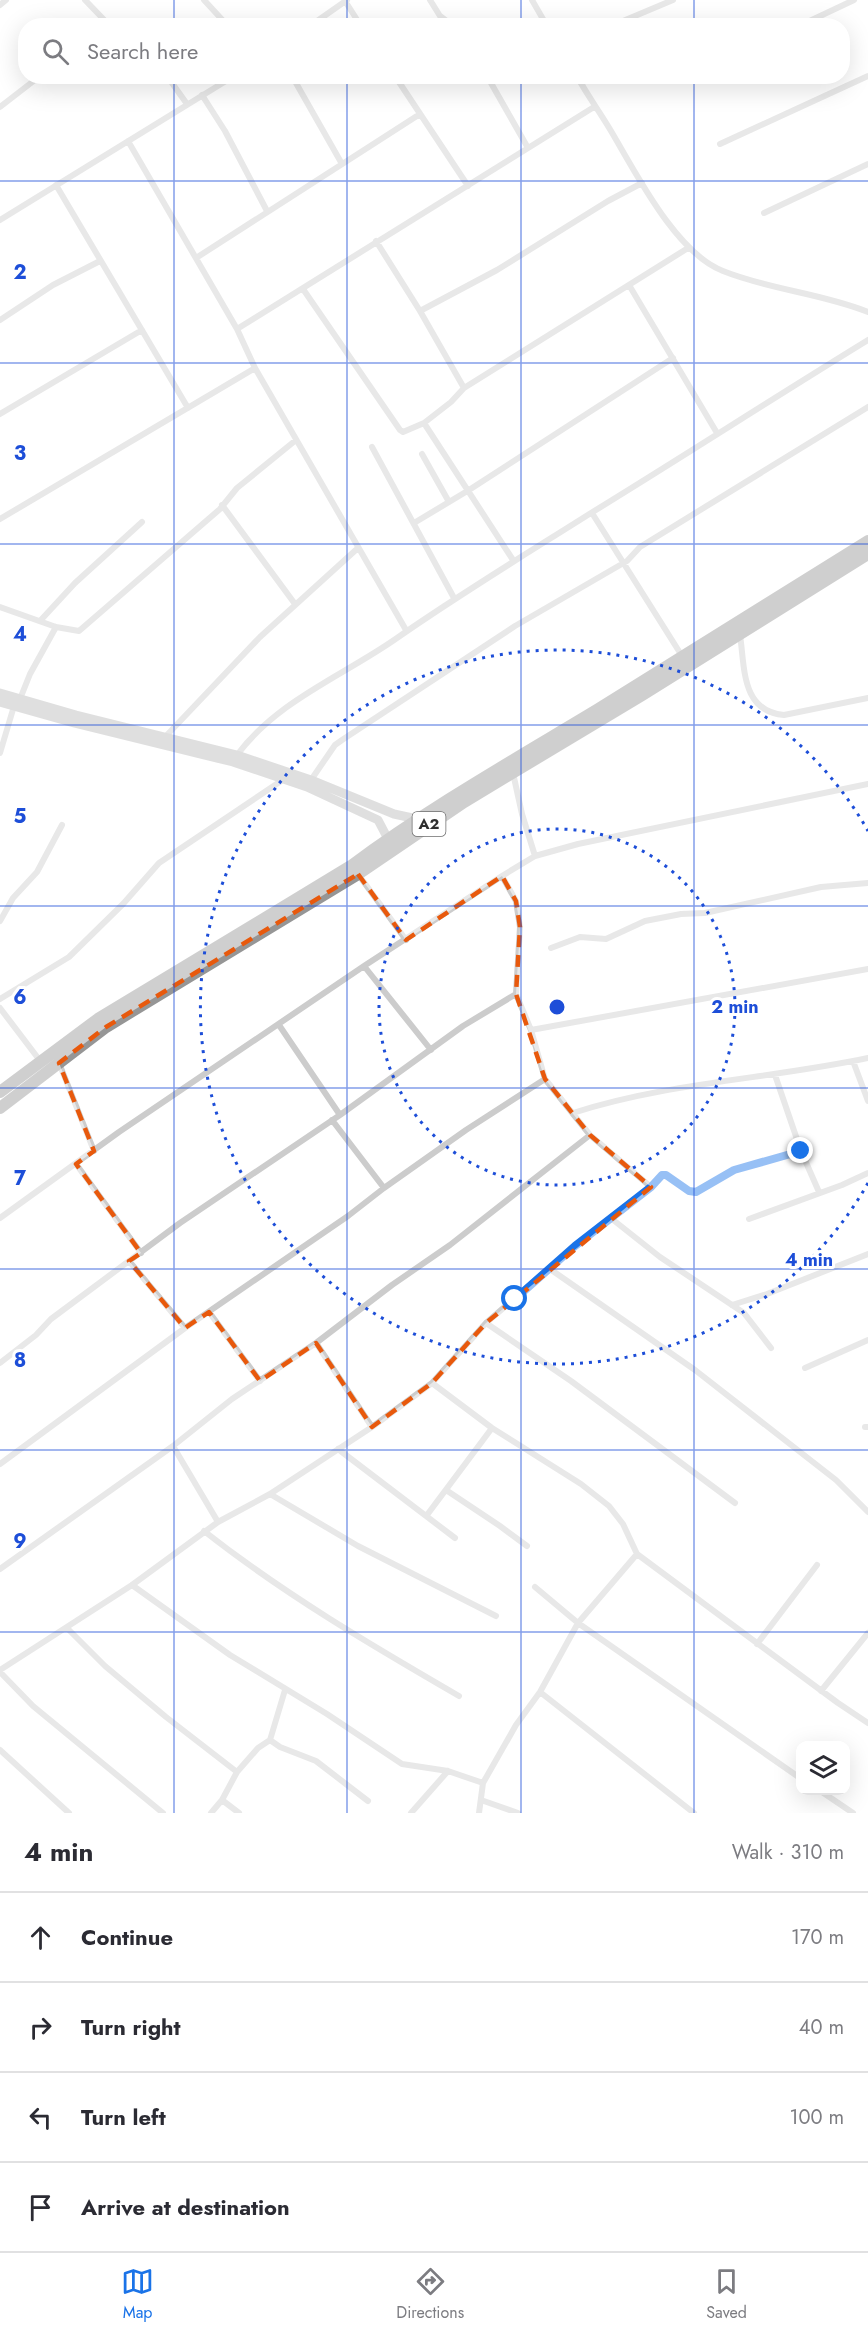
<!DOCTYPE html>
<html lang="en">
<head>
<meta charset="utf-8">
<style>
  :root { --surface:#fff; --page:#f2f2f3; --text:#2b2b33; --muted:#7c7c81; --line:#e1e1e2; --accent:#1a73e8 }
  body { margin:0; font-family:Jost,sans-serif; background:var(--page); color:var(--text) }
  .controls { position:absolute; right:18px; bottom:18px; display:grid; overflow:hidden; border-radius:12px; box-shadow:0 6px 24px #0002 }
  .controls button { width:54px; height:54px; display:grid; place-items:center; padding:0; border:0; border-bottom:2px solid var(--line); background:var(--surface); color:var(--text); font:30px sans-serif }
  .stop { position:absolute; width:18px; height:18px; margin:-14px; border:4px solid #1a73e8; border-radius:50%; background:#fff }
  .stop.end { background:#1a73e8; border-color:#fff; box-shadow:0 2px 6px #0008 }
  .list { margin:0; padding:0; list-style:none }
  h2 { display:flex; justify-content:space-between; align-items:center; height:78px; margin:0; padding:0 24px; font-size:26px }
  h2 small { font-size:20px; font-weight:400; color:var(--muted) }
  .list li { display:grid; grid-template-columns:39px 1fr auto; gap:18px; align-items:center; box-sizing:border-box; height:90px; padding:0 24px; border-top:2px solid var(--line) }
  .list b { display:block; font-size:22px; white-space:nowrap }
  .list em { font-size:20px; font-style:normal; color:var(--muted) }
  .icon { flex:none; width:33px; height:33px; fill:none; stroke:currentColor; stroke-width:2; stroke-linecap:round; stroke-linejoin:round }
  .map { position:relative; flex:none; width:868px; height:1813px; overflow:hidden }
  .search { position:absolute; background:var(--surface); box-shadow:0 6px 24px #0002; left:18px; right:18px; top:18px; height:66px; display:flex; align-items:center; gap:15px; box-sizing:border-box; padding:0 21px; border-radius:24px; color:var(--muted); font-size:22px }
  .sheet { height:438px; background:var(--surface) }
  nav { display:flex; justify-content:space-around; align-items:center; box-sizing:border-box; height:84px; border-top:2px solid var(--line); background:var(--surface); font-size:16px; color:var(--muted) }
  nav a { display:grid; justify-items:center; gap:3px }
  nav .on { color:var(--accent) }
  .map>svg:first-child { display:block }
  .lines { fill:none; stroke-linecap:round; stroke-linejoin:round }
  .street { stroke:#ccc; stroke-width:6 }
  .secondary { stroke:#b9b9b9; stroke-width:9 }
  .highway { stroke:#969696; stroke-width:12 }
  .route { stroke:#1a73e8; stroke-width:8 }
  .marked { fill:none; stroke:#e8590c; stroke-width:4.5; stroke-dasharray:12 8; stroke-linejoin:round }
  .grid { fill:none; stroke:#1d4ed8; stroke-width:1.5; stroke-opacity:0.55 }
  .ring { fill:none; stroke:#1d4ed8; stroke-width:3; stroke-dasharray:3 6 }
  .labels { text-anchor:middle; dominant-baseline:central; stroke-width:6; stroke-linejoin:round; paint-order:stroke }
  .shield { fill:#fff; stroke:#6d6d6d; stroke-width:1.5 }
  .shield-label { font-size:15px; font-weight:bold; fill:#2f2f2f }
  .grid-label { font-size:20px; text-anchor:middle; font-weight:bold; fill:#1d4ed8; stroke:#fff; stroke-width:6; stroke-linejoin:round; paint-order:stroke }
  .centre { fill:#1d4ed8; stroke:#fff; stroke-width:3 }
  .ring-label { font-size:18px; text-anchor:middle; font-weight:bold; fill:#1d4ed8; stroke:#fff; stroke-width:6; stroke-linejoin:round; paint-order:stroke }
</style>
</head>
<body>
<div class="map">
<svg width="868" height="1813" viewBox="0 0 868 1813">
  <rect width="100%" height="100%" fill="#fff"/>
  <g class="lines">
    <path class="street" d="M85,0L110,26
      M204,0L228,26
      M430,0L440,16L453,26
      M532,0L547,26
      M345,1L361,26
      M0,5L6,0
      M623,21L673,0
      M310,26L347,0
      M799,26L854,0
      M167,76L187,104
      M292,76L342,164
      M395,76L468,186
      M487,76L528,148
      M577,76C587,95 600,112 611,131C636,173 676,253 723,271C770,290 821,293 868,312
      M680,80L688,76
      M202,95L225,131L267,211
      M0,107L40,76
      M128,141L237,329L255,368L406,630
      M720,144L868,76
      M56,185L188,408
      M764,213L868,164
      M0,220L234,76
      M376,241L420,311L464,388L451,402L424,423L513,560
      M196,258L420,114
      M629,285L717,433
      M303,289L400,430L403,432L424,423
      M420,311L497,270L608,201L642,183
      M0,320L53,285L100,261
      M237,329L594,107
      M464,388L688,248
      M0,414L142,330
      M372,447L454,598
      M422,454L449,502
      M222,505L295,604
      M592,513L682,656
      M0,519L255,368
      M414,523L469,490L673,358
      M0,607L56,627L79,631L220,509L237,488L296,440
      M40,621L75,583L142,522
      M740,635C745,668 741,711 784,715L868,698
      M20,699L30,674L56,627
      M166,736L260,637L358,548
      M0,753L14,706
      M237,755C278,700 343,676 397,638C460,594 526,554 591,513C684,456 775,397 868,340
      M513,773L522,814L535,856
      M311,780L335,745L342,740L515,626L627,561L640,547L868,407
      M358,874L406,940
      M502,876L516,901L520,927L516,994L531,1030L545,1079L590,1135L651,1187
      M0,921L13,898L37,872L62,825
      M551,948L580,937L606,939L645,921L681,914L705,913L821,887L868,883
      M364,966L431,1050
      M0,999L69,957L123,904L159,863L284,779
      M0,1008L41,1062
      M279,1025L340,1115
      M531,1030L868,969
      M853,1061L868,1101
      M59,1063L94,1151
      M775,1075L801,1151L819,1192
      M573,1113C669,1082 770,1079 868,1058
      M332,1120L384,1188
      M76,1164L141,1253
      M0,1218L119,1132L364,966L502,876L535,856L578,844L868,784
      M612,1219L660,1257L744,1313L771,1348
      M749,1219L842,1185L868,1173
      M129,1261L185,1328
      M550,1269L695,1370L836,1480L868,1512
      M732,1305L767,1294L868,1254
      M209,1312L260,1381
      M486,1323L571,1381L735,1503
      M316,1343L372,1427
      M0,1363L36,1335L51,1319L180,1223L340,1115L463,1026L516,994
      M805,1368L868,1340
      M432,1383L492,1428L581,1484L609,1506L623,1524L637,1554L838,1703L868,1723
      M865,1427H868
      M173,1446L218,1522
      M338,1449L455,1538
      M0,1464L185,1328L348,1216L384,1188L466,1130L545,1079
      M446,1490L500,1526L527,1546
      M270,1494L358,1546L496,1616
      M427,1515L492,1428
      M204,1531C284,1594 371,1645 459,1696
      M0,1569L173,1446L232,1399L316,1343L392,1285L450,1245L590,1135
      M132,1585L230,1655L327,1714L402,1764L448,1771L483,1783
      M535,1587L578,1623L800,1778
      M67,1628L105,1666L166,1717L237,1772
      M757,1644L817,1565
      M0,1670L132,1585L218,1522L270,1494L372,1427L432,1383L486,1323L575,1246L651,1187L662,1175H666L689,1191L696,1192L734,1170L801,1151
      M0,1672L33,1706L163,1813
      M821,1691L868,1633
      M540,1692L694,1813
      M270,1740L280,1747L316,1761L368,1801
      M0,1750L69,1813
      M819,1790L853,1813
      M222,1800L239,1813
      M481,1800L518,1813
      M211,1813L222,1800L237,1772L258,1748L270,1740L285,1690
      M411,1813L448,1771
      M479,1813L483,1783L516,1725L540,1692L578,1623L637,1554"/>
    <path class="secondary" d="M0,693L76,715L237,755L311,780L394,814L417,819
      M0,702L74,723L233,762L307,787L378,820L388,839"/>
    <path class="highway" d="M0,1092L98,1019L351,866C429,808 514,760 597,710C688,654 778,597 868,541
      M0,1108L106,1027L358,874L464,802L642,695L868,554"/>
  </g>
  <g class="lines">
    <path class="route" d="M515,1299L575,1246L651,1187L662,1175H666L689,1191L696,1192L734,1170L801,1151"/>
  </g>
  <path d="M0 0H868V1813H0ZM358,874L406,940L502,876L516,901L520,927L516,994L545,1079L590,1135L651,1187L486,1323L432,1383L372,1427L316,1343L260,1381L209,1312L185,1328L129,1261L141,1253L76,1164L94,1151L59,1063L106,1027Z" fill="#fff" fill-opacity=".55" fill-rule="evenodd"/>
  <path class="marked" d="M358,874L406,940L502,876L516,901L520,927L516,994L545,1079L590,1135L651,1187L486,1323L432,1383L372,1427L316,1343L260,1381L209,1312L185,1328L129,1261L141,1253L76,1164L94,1151L59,1063L106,1027Z"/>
  <path class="grid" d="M174,0V26M347,0V26M521,0V26M694,0V26M174,76V1813M347,76V1813M521,76V1813M694,76V1813M0,181H868M0,363H868M0,544H868M0,725H868M0,906H868M0,1088H868M0,1269H868M0,1450H868M0,1632H868"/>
  <g class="ring">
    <circle cx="557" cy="1007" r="178"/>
    <path d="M868 1183A357 357 0 1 1 868 831"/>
  </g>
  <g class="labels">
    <rect class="shield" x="412.5" y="812" width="33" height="24" rx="4.5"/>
    <g class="shield-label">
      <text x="429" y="824">A2</text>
    </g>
  </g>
  <g class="grid-label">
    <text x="20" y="279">2</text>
    <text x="20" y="460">3</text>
    <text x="20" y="641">4</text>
    <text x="20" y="823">5</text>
    <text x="20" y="1004">6</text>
    <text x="20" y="1185">7</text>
    <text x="20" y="1367">8</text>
    <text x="20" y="1548">9</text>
  </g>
  <circle cx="557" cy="1007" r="9" class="centre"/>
  <g class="ring-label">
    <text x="735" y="1013">2 min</text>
    <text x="809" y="1266">4 min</text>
  </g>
</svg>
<div class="controls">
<button><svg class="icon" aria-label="layers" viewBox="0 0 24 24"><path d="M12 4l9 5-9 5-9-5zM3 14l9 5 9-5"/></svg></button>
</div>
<div class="stop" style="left:515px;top:1299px"></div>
<div class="stop end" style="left:801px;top:1151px"></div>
<div class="search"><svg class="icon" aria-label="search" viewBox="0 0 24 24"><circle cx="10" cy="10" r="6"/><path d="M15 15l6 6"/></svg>Search here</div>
</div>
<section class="sheet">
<h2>4 min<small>Walk · 310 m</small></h2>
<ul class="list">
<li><svg class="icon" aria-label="ahead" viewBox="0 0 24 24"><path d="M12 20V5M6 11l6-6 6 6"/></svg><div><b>Continue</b></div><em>170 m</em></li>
<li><svg class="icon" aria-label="right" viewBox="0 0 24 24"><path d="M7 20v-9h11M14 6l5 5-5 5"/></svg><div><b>Turn right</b></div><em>40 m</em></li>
<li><svg class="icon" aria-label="left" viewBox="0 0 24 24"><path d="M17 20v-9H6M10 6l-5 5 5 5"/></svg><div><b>Turn left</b></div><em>100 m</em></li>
<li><svg class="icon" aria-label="arrive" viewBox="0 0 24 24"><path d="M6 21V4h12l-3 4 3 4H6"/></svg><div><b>Arrive at destination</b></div></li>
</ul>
</section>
<nav>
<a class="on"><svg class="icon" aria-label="map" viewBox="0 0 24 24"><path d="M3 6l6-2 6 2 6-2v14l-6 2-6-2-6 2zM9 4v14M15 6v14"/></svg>Map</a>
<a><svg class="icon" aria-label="directions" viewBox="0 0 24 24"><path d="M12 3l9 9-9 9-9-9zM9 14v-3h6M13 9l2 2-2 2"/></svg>Directions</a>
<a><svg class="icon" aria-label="saved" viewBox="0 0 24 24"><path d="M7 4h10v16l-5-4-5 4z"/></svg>Saved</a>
</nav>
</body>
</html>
